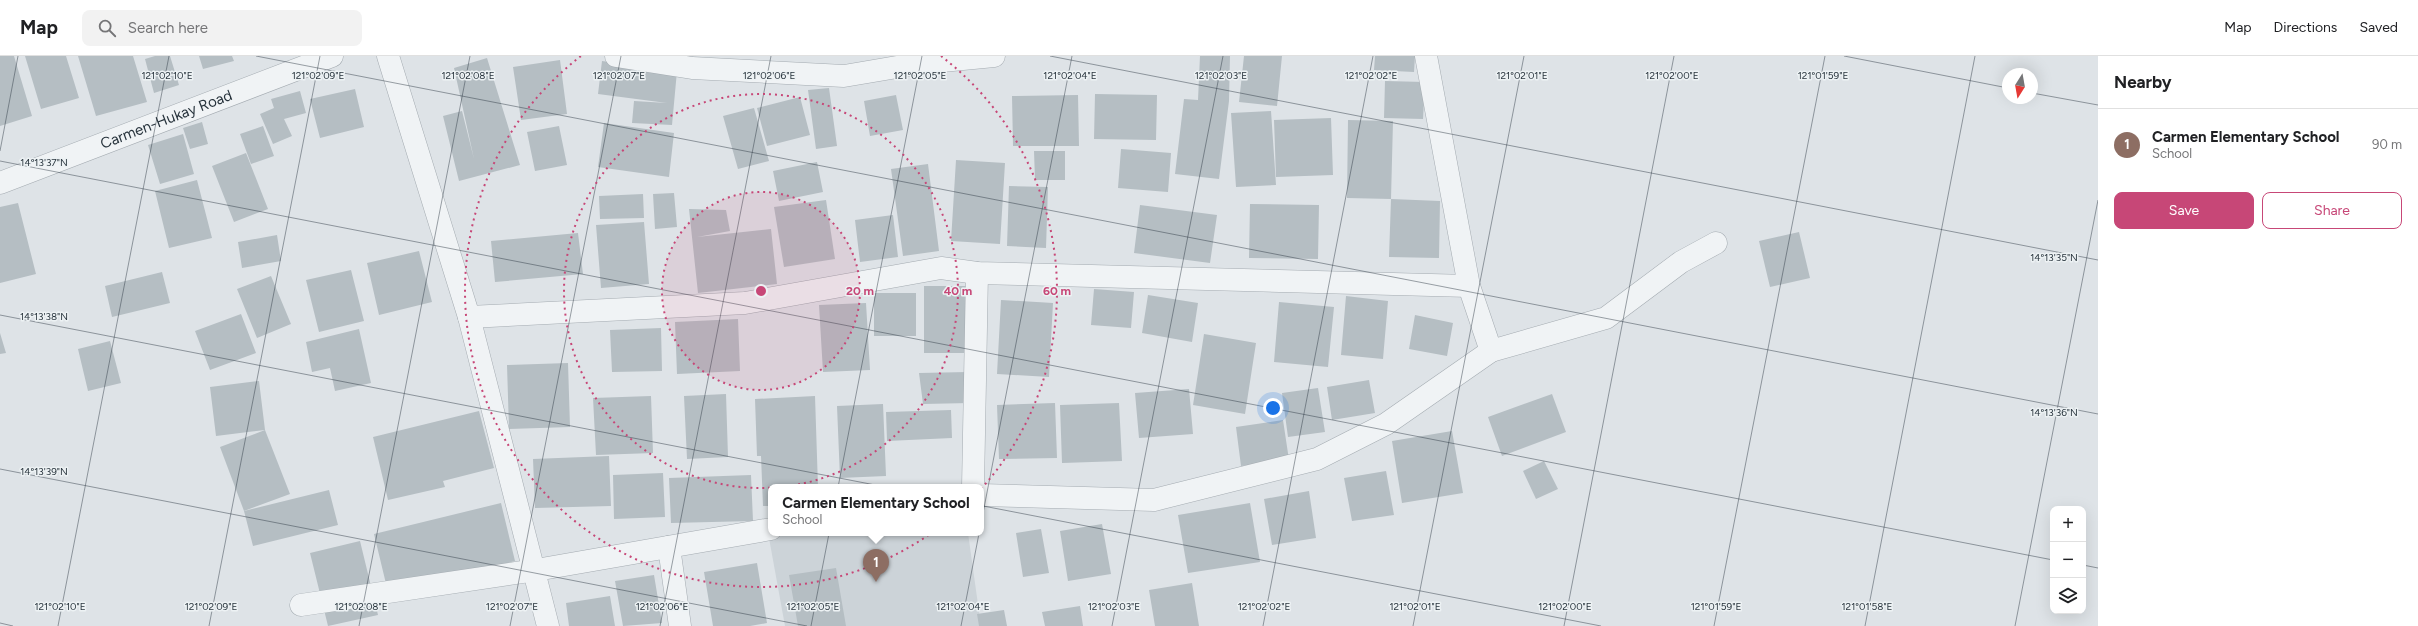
<!DOCTYPE html>
<html lang="en">
<head>
<meta charset="utf-8">
<style>
  :root { --surface:#fff; --page:#f2f2f2; --text:#202124; --muted:#757577; --line:#e0e0e0; --accent:#c74777 }
  body { margin:0; font-family:Figtree,sans-serif; background:var(--page); color:var(--text) }
  .controls { position:absolute; right:12px; bottom:12px; display:grid; overflow:hidden; border-radius:8px; box-shadow:0 4px 16px #0002 }
  .controls button { width:36px; height:36px; display:grid; place-items:center; padding:0; border:0; border-bottom:1px solid var(--line); background:var(--surface); color:var(--text); font:20px sans-serif }
  .compass { position:absolute; left:2002px; top:12px; width:36px; height:36px; border-radius:50%; background:var(--surface); box-shadow:0 4px 16px #0002; rotate:191deg }
  .you { position:absolute; left:1273px; top:352px; width:14px; height:14px; margin:-10px; border:3px solid #fff; border-radius:50%; background:#1a73e8; box-shadow:0 0 0 6px #1a73e833 }
  .badge { display:grid; place-items:center; width:26px; height:26px; border-radius:50%; background:var(--accent); color:#fff; font-size:13px; font-weight:700 }
  .pin { position:absolute; translate:-50% -33px; filter:drop-shadow(0 1px 2px #0008) }
  .pin::after { content:''; position:absolute; top:21px; width:14px; height:12px; background:inherit; clip-path:polygon(0 0,100% 0,50% 100%) }
  .popup { position:absolute; left:768px; top:428px; width:216px; height:52px; box-sizing:border-box; display:grid; place-content:center; border-radius:8px; background:var(--surface); filter:drop-shadow(0 1px 3px #0005); font-size:13px; white-space:nowrap; color:var(--muted) }
  .popup b { font-size:15px; color:var(--text) }
  .popup::after { content:''; position:absolute; left:50%; top:100%; margin-left:-8px; border:8px solid transparent; border-top-color:var(--surface) }
  .list { margin:0; padding:0; list-style:none }
  h2 { display:flex; justify-content:space-between; align-items:center; height:52px; margin:0; padding:0 16px; font-size:17px }
  h2 small { font-size:13px; font-weight:400; color:var(--muted) }
  .list li { display:grid; grid-template-columns:26px 1fr auto; gap:12px; align-items:center; box-sizing:border-box; height:72px; padding:0 16px; border-top:1px solid var(--line) }
  .list b { display:block; font-size:15px; white-space:nowrap }
  .list p { margin:0; font-size:13px; white-space:nowrap; color:var(--muted) }
  .list em { font-size:13px; font-style:normal; color:var(--muted) }
  .actions { display:flex; gap:8px; padding:12px 16px }
  .actions a { flex:1; padding:9px 0; border:1px solid var(--accent); border-radius:8px; text-align:center; font-size:14px; color:var(--accent) }
  .actions .main { background:var(--accent); color:#fff }
  .icon { flex:none; width:22px; height:22px; fill:none; stroke:currentColor; stroke-width:2; stroke-linecap:round; stroke-linejoin:round }
  .map { position:relative; flex:none; width:2098px; height:570px; overflow:hidden }
  header { display:flex; align-items:center; gap:24px; box-sizing:border-box; height:56px; padding:0 20px; background:var(--surface); border-bottom:1px solid var(--line) }
  header strong { font-size:19px }
  nav { display:flex; gap:22px; margin-inline-start:auto; font-size:14px }
  .search { width:280px; height:36px; background:var(--page); display:flex; align-items:center; gap:10px; box-sizing:border-box; padding:0 14px; border-radius:8px; color:var(--muted); font-size:15px }
  main { display:flex }
  aside { flex:1; background:var(--surface) }
  .map>svg:first-child { display:block }
  .built { fill:#ccd3d8 }
  .building { fill:#b5bec3 }
  .lines { fill:none; stroke-linecap:round; stroke-linejoin:round }
  .minor-casing { stroke:#a4abb1; stroke-width:23 }
  .minor { stroke:#f0f3f5; stroke-width:22 }
  .ticks { fill:none; stroke:#28343d; stroke-width:1; stroke-opacity:0.45 }
  .ring { fill:none; stroke:#c74777; stroke-width:2; stroke-dasharray:2 4 }
  .labels { text-anchor:middle; dominant-baseline:central; stroke-width:3; stroke-linejoin:round; paint-order:stroke }
  .street-label { font-size:15px; fill:#28343d; stroke:#edf2f4 }
  .ticks-label { font-size:10px; text-anchor:middle; fill:#28343d; stroke:#edf2f4; stroke-width:3; stroke-linejoin:round; paint-order:stroke }
  .centre { fill:#c74777; stroke:#edf2f4; stroke-width:2 }
  .ring-label { font-size:12px; text-anchor:middle; font-weight:bold; fill:#c74777; stroke:#edf2f4; stroke-width:3; stroke-linejoin:round; paint-order:stroke }
</style>
</head>
<body>
<header>
<strong>Map</strong>
<div class="search"><svg class="icon" aria-label="search" viewBox="0 0 24 24"><circle cx="10" cy="10" r="6"/><path d="M15 15l6 6"/></svg>Search here</div>
<nav><a>Map</a><a>Directions</a><a>Saved</a></nav>
</header>
<main>
<div class="map">
<svg width="2098" height="570" viewBox="0 0 2098 570">
  <rect width="100%" height="100%" fill="#dee3e7"/>
  <path class="built" d="M795,477H968L981,570H785L769,482Z"/>
  <path class="building" d="M0,0H14L32,60L0,70Z
    M25,0H66L79,42L41,53Z
    M78,0H133L147,46L96,60Z
    M155,0H170L179,29L154,37L145,3Z
    M199,0H232L234,5L203,13Z
    M1200,0H1230L1229,45L1219,123L1175,118L1184,43L1198,44Z
    M1244,0H1282L1277,50L1239,46Z
    M1375,0H1415L1414,16L1374,14Z
    M487,2L520,109L459,125L443,60L462,55L474,103L454,12Z
    M560,4L567,58L521,64L513,11Z
    M602,5L677,15L672,69L632,67L634,45L667,47L598,38Z
    M1385,25L1425,26L1423,63L1384,62Z
    M829,32L837,90L816,93L808,34Z
    M355,33L364,71L320,82L310,43Z
    M300,35L306,57L284,63L292,80L273,88L260,58L274,52L271,43Z
    M1095,38L1157,39L1156,84L1094,83Z
    M896,39L903,74L870,80L864,45Z
    M1078,39L1079,90H1013L1012,40Z
    M800,41L810,79L767,90L757,52Z
    M754,52L769,105L738,113L723,60Z
    M1271,55L1276,129L1236,131L1231,57Z
    M1331,62L1333,119L1276,121L1274,64Z
    M1348,64L1393,65L1391,143L1440,145L1439,202L1389,201L1391,143L1347,142Z
    M202,66L208,88L190,93L183,72Z
    M604,67L674,77L669,121L598,111Z
    M263,70L274,100L251,108L240,78Z
    M559,70L567,109L535,115L527,76Z
    M183,78L194,118L160,128L148,89Z
    M1121,93L1171,97L1168,136L1118,132Z
    M1034,95H1065V124H1035Z
    M246,97L268,153L234,166L212,110Z
    M956,104L1005,107L1000,188L951,185Z
    M817,106L823,136L779,145L773,115Z
    M928,108L939,195L903,200L891,113Z
    M197,124L212,182L169,192L155,135Z
    M1009,130L1048,131L1046,192L1007,190Z
    M674,137L677,171L655,173L653,138Z
    M643,138L644,162L600,163L599,140Z
    M826,144L835,203L784,211L774,151Z
    M18,147L36,218L0,227V151Z
    M1250,148L1319,149L1318,203L1249,202Z
    M1140,149L1217,159L1210,207L1134,197Z
    M689,153L726,154L730,175L697,181L771,173L777,228L698,237Z
    M893,159L898,201L860,206L855,164Z
    M644,166L649,228L601,232L596,169Z
    M1799,176L1810,222L1770,231L1759,185Z
    M578,177L583,218L495,226L491,185Z
    M277,179L281,205L242,212L238,186Z
    M419,195L432,246L379,259L367,207Z
    M351,214L364,265L319,276L306,224Z
    M162,216L170,247L112,261L105,230Z
    M271,220L291,268L257,282L237,233Z
    M924,230H971L970,297H924Z
    M1094,233L1134,236L1131,272L1091,269Z
    M874,237H916V280H874Z
    M1148,239L1198,247L1192,286L1142,277Z
    M1346,240L1388,245L1383,303L1341,299Z
    M1001,244L1053,247L1049,321L997,318Z
    M1279,246L1334,251L1328,311L1274,306Z
    M866,247L870,314L823,316L819,249Z
    M241,258L256,297L210,314L195,275Z
    M1415,259L1453,267L1447,300L1409,293Z
    M738,263L740,315L677,318L675,266Z
    M661,272L662,315L612,316L610,274Z
    M359,273L371,327L335,335L330,312L312,316L306,286Z
    M0,277L6,297L0,298Z
    M1204,278L1256,287L1245,358L1193,349Z
    M110,285L121,327L88,335L78,293Z
    M568,307L570,371L509,373L507,309Z
    M968,316L970,347L923,348L919,317Z
    M1369,324L1375,357L1332,364L1327,331Z
    M259,325L265,374L216,380L210,331Z
    M1318,332L1325,376L1288,381L1282,337Z
    M1189,333L1193,378L1139,382L1135,337Z
    M726,338L728,401L687,403L684,340Z
    M1552,338L1566,376L1502,400L1488,361Z
    M651,340L653,397L596,399L593,342Z
    M815,340L818,431H771V450H763L761,400H757L755,343Z
    M1055,347L1057,402L999,403L997,349Z
    M1119,347L1122,405L1062,407L1060,349Z
    M883,348L886,420L840,422L837,350Z
    M951,354L952,382L887,385L886,356Z
    M479,355L494,412L443,425L445,431L388,444L373,381Z
    M1283,364L1289,404L1241,410L1236,371Z
    M265,374L290,438L244,455L220,391Z
    M1452,375L1463,437L1402,447L1392,385Z
    M609,400L611,450L535,452L533,403Z
    M1544,405L1558,433L1536,443L1523,415Z
    M1386,415L1394,459L1352,465L1344,422Z
    M663,417L665,461L614,463L613,419Z
    M751,419L753,465L671,467L669,422Z
    M329,434L338,469L253,490L244,455Z
    M1309,435L1316,482L1272,489L1264,443Z
    M501,447L515,505L388,536L374,478Z
    M1250,447L1260,506L1188,517L1178,459Z
    M1102,468L1111,518L1068,525L1060,475Z
    M1041,473L1049,517L1023,521L1016,477Z
    M360,485L378,559L328,570L310,497Z
    M757,507L767,567L750,570H713L704,516Z
    M836,512L846,570H798L789,519Z
    M654,519L662,567L623,570L615,525Z
    M1192,527L1199,570H1155L1149,534Z
    M610,540L615,570H569L566,547Z
    M1080,550L1083,570H1045L1042,556Z
    M1004,554L1007,570H979L977,558Z"/>
  <g class="lines">
    <g class="minor-casing">
      <g id="minor">
        <path d="M388,0L469,261L548,570"/>
        <path d="M616,0L692,12L844,20L921,7L994,0"/>
        <path id="s1" d="M0,127L332,0"/>
        <path d="M469,261L745,247L941,212L977,217L1469,230"/>
        <path d="M1491,295L1606,262L1681,206L1716,187"/>
        <path d="M973,431L977,217"/>
        <path d="M981,439L1154,444L1317,403L1386,368L1491,295L1469,230L1426,0"/>
        <path d="M669,491L680,570"/>
        <path d="M301,549L536,514L771,473"/>
      </g>
    </g>
    <use href="#minor" class="minor"/>
  </g>
  <path class="ticks" d="M256,0L2098,358M1050,0L2098,204M1844,0L2008,32M2032,37L2098,49M0,95L18,0M0,105L2053,504M0,259L1601,570M0,413L807,570M2083,509L2098,512M0,567L13,570M58,570L169,0M209,570L320,0M359,570L470,0M510,570L621,0M660,570L771,0M811,570L922,0M961,570L1072,0M1112,570L1223,0M1263,570L1373,0M1413,570L1524,0M1564,570L1674,0M1714,570L1825,0M1865,570L1975,0M2015,570L2098,144"/>
  <circle cx="761" cy="235" r="99" fill="#c74777" fill-opacity=".12"/>
  <g class="ring">
    <circle cx="761" cy="235" r="99"/>
    <circle cx="761" cy="235" r="197"/>
    <path d="M941 0A296 296 0 1 1 581 0"/>
  </g>
  <g class="labels">
    <g class="street-label">
      <text stroke="none"><textPath href="#s1" startOffset="178">Carmen-Hukay Road</textPath></text>
    </g>
  </g>
  <g class="ticks-label">
    <text x="167" y="23">121°02'10"E</text>
    <text x="318" y="23">121°02'09"E</text>
    <text x="468" y="23">121°02'08"E</text>
    <text x="619" y="23">121°02'07"E</text>
    <text x="769" y="23">121°02'06"E</text>
    <text x="920" y="23">121°02'05"E</text>
    <text x="1070" y="23">121°02'04"E</text>
    <text x="1221" y="23">121°02'03"E</text>
    <text x="1371" y="23">121°02'02"E</text>
    <text x="1522" y="23">121°02'01"E</text>
    <text x="1672" y="23">121°02'00"E</text>
    <text x="1823" y="23">121°01'59"E</text>
    <text x="44" y="110">14°13'37"N</text>
    <text x="2054" y="205">14°13'35"N</text>
    <text x="44" y="264">14°13'38"N</text>
    <text x="2054" y="360">14°13'36"N</text>
    <text x="44" y="419">14°13'39"N</text>
    <text x="60" y="554">121°02'10"E</text>
    <text x="211" y="554">121°02'09"E</text>
    <text x="361" y="554">121°02'08"E</text>
    <text x="512" y="554">121°02'07"E</text>
    <text x="662" y="554">121°02'06"E</text>
    <text x="813" y="554">121°02'05"E</text>
    <text x="963" y="554">121°02'04"E</text>
    <text x="1114" y="554">121°02'03"E</text>
    <text x="1264" y="554">121°02'02"E</text>
    <text x="1415" y="554">121°02'01"E</text>
    <text x="1565" y="554">121°02'00"E</text>
    <text x="1716" y="554">121°01'59"E</text>
    <text x="1867" y="554">121°01'58"E</text>
  </g>
  <circle cx="761" cy="235" r="6" class="centre"/>
  <g class="ring-label">
    <text x="860" y="239">20 m</text>
    <text x="958" y="239">40 m</text>
    <text x="1057" y="239">60 m</text>
  </g>
</svg>
<div class="controls">
<button>+</button>
<button>−</button>
<button><svg class="icon" aria-label="layers" viewBox="0 0 24 24"><path d="M12 4l9 5-9 5-9-5zM3 14l9 5 9-5"/></svg></button>
</div>
<svg class="compass" viewBox="-18 -18 36 36"><path d="M0-13l5 13h-10z" fill="#e53935"/><path d="M0 13l5-13h-10z" fill="#757577"/></svg>
<div class="you"></div>
<div class="pin badge" style="left:876px;top:526px;background:#8d6e63">1</div>
<div class="popup"><b>Carmen Elementary School</b>School</div>
</div>
<aside>
<h2>Nearby<small></small></h2>
<ul class="list">
<li><span class="badge" style="background:#8d6e63">1</span><div><b>Carmen Elementary School</b><p>School</p></div><em>90 m</em></li>
</ul>
<div class="actions"><a class="main">Save</a><a>Share</a></div>
</aside>
</main>
</body>
</html>
